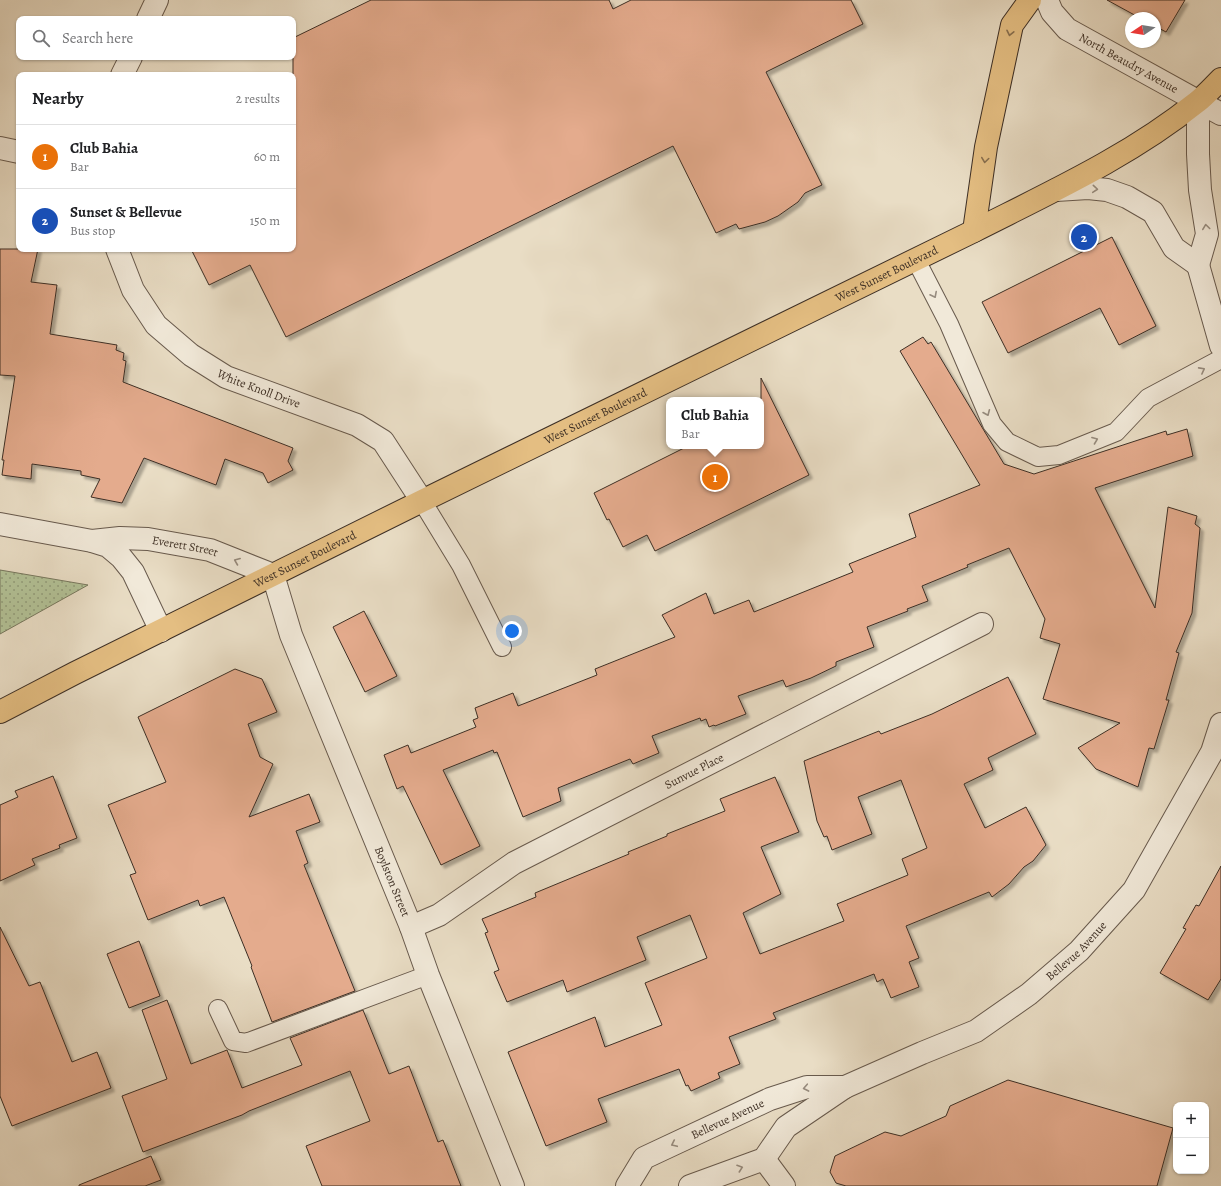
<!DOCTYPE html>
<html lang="en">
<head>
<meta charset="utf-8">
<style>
  :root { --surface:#fff; --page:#f2f2f2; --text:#202124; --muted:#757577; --line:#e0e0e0; --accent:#db2777 }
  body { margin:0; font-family:Alegreya,serif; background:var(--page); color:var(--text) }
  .controls { position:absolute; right:12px; bottom:12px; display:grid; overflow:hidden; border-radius:8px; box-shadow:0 1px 3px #0004 }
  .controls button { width:36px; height:36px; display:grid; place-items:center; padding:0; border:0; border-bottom:1px solid var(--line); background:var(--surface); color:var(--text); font:20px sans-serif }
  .compass { position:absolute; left:1125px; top:12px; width:36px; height:36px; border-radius:50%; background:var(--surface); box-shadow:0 1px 3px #0004; rotate:258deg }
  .you { position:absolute; left:512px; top:631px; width:14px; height:14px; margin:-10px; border:3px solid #fff; border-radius:50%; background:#1a73e8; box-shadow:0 0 0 6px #1a73e833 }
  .badge { display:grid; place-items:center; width:26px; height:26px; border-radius:50%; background:var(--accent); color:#fff; font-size:13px; font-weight:700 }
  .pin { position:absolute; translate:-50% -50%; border:2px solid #fff; box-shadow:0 1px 4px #0006 }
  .popup { position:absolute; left:666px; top:397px; width:98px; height:52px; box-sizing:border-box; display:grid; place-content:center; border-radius:8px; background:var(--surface); filter:drop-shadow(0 1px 3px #0005); font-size:13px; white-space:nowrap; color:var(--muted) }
  .popup b { font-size:15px; color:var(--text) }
  .popup::after { content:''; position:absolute; left:50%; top:100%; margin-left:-8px; border:8px solid transparent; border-top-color:var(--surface) }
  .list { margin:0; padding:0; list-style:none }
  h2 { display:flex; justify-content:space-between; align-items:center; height:52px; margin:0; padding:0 16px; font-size:17px }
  h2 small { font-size:13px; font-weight:400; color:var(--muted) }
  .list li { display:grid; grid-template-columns:26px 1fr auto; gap:12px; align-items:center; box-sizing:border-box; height:64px; padding:0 16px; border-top:1px solid var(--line) }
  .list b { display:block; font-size:15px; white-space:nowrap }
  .list p { margin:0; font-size:13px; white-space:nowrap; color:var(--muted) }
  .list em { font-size:13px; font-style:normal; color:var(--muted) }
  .icon { flex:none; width:22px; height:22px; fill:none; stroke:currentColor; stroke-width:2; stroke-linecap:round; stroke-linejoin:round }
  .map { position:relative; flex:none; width:1221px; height:1186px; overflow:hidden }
  .search { position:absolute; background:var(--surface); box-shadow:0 1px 3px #0004; left:16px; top:16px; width:280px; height:44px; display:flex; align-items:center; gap:10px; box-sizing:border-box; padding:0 14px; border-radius:8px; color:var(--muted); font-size:15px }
  .panel { position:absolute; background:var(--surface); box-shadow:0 1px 3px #0004; left:16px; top:72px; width:280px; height:180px; border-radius:8px }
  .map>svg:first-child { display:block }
  .grass { fill:url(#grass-dots); stroke:#78785e }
  .building { fill:#e4ab8d; stroke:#3d2f25; filter:url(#shadow) }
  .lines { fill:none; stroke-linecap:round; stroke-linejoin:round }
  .service-casing { stroke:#685a4d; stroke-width:20 }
  .minor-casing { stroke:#685a4d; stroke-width:24 }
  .tertiary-casing { stroke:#685a4d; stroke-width:24 }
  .primary-casing { stroke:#3d2f25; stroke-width:24 }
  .service { stroke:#f1e9d9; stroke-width:18 }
  .minor { stroke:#f1e9d9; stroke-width:22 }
  .tertiary { stroke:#f1e9d9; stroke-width:22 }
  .primary { stroke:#e4be82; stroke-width:22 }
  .oneway { stroke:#886f4f }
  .oneway2 { stroke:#978c7f }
  .labels { text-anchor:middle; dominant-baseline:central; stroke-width:4; stroke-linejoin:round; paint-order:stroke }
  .street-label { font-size:12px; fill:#3d2f25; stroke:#f1e9d9 }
</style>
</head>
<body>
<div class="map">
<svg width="1221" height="1186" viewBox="0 0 1221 1186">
  <defs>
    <pattern id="grass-dots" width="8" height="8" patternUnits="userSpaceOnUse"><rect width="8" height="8" fill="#b3c297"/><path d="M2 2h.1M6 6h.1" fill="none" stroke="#939e7b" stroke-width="1.8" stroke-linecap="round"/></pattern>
    <filter id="shadow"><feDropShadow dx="3.5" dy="3.5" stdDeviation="1" flood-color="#0004"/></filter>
  </defs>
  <rect width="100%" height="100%" fill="#e9ddc5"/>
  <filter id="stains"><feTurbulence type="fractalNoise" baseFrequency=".005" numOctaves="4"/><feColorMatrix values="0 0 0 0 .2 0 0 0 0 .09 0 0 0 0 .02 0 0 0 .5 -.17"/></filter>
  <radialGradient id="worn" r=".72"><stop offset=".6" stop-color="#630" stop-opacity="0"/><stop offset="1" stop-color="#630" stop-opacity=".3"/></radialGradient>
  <path class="grass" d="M0,570L88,585L0,634Z"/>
  <path class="building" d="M371,0H609L613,9L631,0H851L863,24L766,72L822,185L805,193L798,202L778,216L765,222L739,229L736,224L716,233L673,146L286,337L250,265L209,285L191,249H293V38Z
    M1107,0H1185L1166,32L1155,26V18H1140Z
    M1112,237L1156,326L1119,345L1100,308L1008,353L982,302Z
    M0,249H38L31,282L57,285L50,334L117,345L116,350L124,353L123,360L126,361L123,382L293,448L288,461L293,470L268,483L263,473L225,459L216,485L144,458L122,503L91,497L100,479L81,475V471L32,464L31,479L2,475L4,460H2L15,376L0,375Z
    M923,337L928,344L931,342L1004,464L1034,474L1166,431L1167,435L1187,429L1193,456L1095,488L1155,608L1168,507L1197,516L1195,524L1200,528L1192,613L1176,652L1179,653L1166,700H1169L1154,749L1149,748L1138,787L1096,769L1078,748L1120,723L1043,699L1060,644L1040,638L1045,619L1009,548L967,565L968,567L922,586L928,601L907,609L908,611L867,627L874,647L836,662V666L811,678L786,687L783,680L738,696L746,714L715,726L714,725L709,727L706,719L701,721L700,718L652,736L659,753L633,764L630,759L558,788L561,801L523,817L497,752L494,753L493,750L443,770L480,846L441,865L403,786L397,789L384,755L408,745L411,753L476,727L473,720L478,718L475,708L513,693L518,706L597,675L595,669L675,637L662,615L706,593L714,614L749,600L754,612L853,572L849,564L916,537L909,514L980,485L900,351Z
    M761,378L809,475L655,551L647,535L623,547L609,519L607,520L594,493L688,446H761Z
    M364,611L397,676L365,692L333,627Z
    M235,669L262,679L277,712L248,724L260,757L273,764L249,817L309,794L320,822L296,831L308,863L304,865L355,991L272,1022L251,967L252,966L224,897L200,906L198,900L148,920L130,875L136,873L108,805L166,782L138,717Z
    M1008,677L1036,734L988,758L993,770L964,784L985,828L1026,807L1046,845L1033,861L1024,867L1009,884L992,897L989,892L906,926L919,958L909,962L919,987L891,998L883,979L877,982L874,974L773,1013L776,1019L729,1037L740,1064L718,1073L720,1078L691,1091L688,1085L686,1086L679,1069L598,1099L607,1122L546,1146L508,1052L595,1017L605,1047L662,1025L645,983L707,958L690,915L637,937L646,960L567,992L563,980L507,1002L494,972L499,970L485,933L488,932L482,919L536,897L535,893L629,854L628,852L667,836V834L725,811L720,799L775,777L799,832L761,847L781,894L743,913L760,954L844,921L837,904L908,875L902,859L927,848L901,780L858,797L872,834L832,850L827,836L824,837L817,821L804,761L879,731L881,734L932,714Z
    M53,776L77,838L59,845L60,848L32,859L35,865L0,881V805L18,797L15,791Z
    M1221,866V979L1208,1000L1160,973L1186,929L1183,928L1196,905L1199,906Z
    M0,927L29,986L40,982L72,1062L97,1052L111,1088L12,1126L0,1096Z
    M139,941L160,996L129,1008L107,954Z
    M167,1000L191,1064L227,1050L242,1088L302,1065L290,1038L363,1010L389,1074L409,1066L438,1142L443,1140L461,1186H322L306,1146L370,1121L350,1071L249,1111L242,1115L143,1152L122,1096L167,1079L142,1010Z
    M1008,1080L1173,1128L1157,1186H846L836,1183L830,1172L835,1156L885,1132L901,1136L946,1116L950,1106Z
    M151,1156L161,1180L145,1186H79V1185Z"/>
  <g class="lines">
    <g class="service-casing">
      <path id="service" d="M916,260L949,324L992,424L1007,442L1038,457L1059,455L1116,432L1148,398L1221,359
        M422,501L461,565L502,647
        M218,1009L233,1041L246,1043L428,975"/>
    </g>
    <g class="minor-casing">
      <g id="minor">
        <path d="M148,19L157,0"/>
        <path d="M122,75L131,57"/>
        <path d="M0,148L19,152"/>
        <path id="s1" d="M117,249L133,290L156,325L191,355L226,377L357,425L383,441L422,501"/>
        <path d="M0,524L92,541L108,546L121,557L133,572L161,631"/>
        <path id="s2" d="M92,541L120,538L148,539L210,550L273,575L291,635L411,927L428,975L513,1186"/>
        <path id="s3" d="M411,927L439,915L514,863L982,624"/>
        <path d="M764,1159L784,1186"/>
      </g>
    </g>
    <g class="tertiary-casing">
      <g id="tertiary">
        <path id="s4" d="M1047,0L1052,12L1067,29L1221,114"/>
        <path d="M1056,190L1088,188L1107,190L1127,197L1153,212L1174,248L1198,265"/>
        <path d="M1198,265L1207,234L1200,190L1198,154V101"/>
        <path d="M1198,265L1221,346"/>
        <path id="s5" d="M627,1186L644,1158L770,1099L807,1087H845"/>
        <path id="s6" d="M690,1186L764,1159L786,1127L845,1087L922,1053L976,1031L1029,994L1079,951L1134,890L1212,752L1221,724"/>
      </g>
    </g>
    <g class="primary-casing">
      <g id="primary">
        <path d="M974,231L986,147L1012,25L1030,0"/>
        <path id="s7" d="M0,712L75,673L422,501L974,231C1051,192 1130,156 1197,102C1205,96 1213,87 1221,79"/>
      </g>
    </g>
    <use href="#service" class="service"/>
    <use href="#minor" class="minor"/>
    <use href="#tertiary" class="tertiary"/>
    <use href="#primary" class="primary"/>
  </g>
  <defs><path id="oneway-chevron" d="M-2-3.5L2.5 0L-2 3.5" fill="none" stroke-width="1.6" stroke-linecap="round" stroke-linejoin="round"/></defs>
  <g class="oneway">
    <use href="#oneway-chevron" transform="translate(1010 33) rotate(102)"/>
    <use href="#oneway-chevron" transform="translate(985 160) rotate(98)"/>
  </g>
  <g class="oneway2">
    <use href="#oneway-chevron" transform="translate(1095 189) rotate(5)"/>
    <use href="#oneway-chevron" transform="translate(1206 227) rotate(-98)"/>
    <use href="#oneway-chevron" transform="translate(934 295) rotate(63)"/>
    <use href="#oneway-chevron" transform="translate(1202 370) rotate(-28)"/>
    <use href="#oneway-chevron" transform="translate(987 413) rotate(67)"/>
    <use href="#oneway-chevron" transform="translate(1095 440) rotate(-21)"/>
    <use href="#oneway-chevron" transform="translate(237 561) rotate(-158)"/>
    <use href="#oneway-chevron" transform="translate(806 1088) rotate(169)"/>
    <use href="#oneway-chevron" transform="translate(674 1144) rotate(155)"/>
    <use href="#oneway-chevron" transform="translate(740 1168) rotate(-19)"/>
  </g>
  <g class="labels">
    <g class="street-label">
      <text stroke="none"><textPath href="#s4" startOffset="106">North Beaudry Avenue</textPath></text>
      <text stroke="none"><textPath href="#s7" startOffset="989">West Sunset Boulevard</textPath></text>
      <text stroke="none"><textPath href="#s1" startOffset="208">White Knoll Drive</textPath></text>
      <text stroke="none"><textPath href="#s7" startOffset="665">West Sunset Boulevard</textPath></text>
      <text stroke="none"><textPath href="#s2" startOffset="94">Everett Street</textPath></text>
      <text stroke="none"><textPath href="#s7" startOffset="341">West Sunset Boulevard</textPath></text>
      <text stroke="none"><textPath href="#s3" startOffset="324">Sunvue Place</textPath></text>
      <text stroke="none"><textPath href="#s2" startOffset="516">Boylston Street</textPath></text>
      <text stroke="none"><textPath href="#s6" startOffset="460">Bellevue Avenue</textPath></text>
      <text stroke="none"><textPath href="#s5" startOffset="125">Bellevue Avenue</textPath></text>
    </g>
  </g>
  <rect width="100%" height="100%" filter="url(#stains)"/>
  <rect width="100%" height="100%" fill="url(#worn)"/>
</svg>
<div class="controls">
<button>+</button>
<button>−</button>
</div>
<svg class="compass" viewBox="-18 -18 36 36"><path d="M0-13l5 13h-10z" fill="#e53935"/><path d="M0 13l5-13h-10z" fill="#757577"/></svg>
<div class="you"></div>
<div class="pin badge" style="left:715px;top:477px;background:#e8710a">1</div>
<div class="popup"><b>Club Bahia</b>Bar</div>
<div class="pin badge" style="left:1084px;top:237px;background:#1a4fb4">2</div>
<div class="search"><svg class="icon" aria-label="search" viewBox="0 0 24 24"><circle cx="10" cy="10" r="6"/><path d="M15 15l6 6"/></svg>Search here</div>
<section class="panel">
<h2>Nearby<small>2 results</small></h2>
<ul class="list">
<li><span class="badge" style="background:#e8710a">1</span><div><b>Club Bahia</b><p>Bar</p></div><em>60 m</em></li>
<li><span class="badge" style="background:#1a4fb4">2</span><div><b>Sunset &amp; Bellevue</b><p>Bus stop</p></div><em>150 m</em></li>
</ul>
</section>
</div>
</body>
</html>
